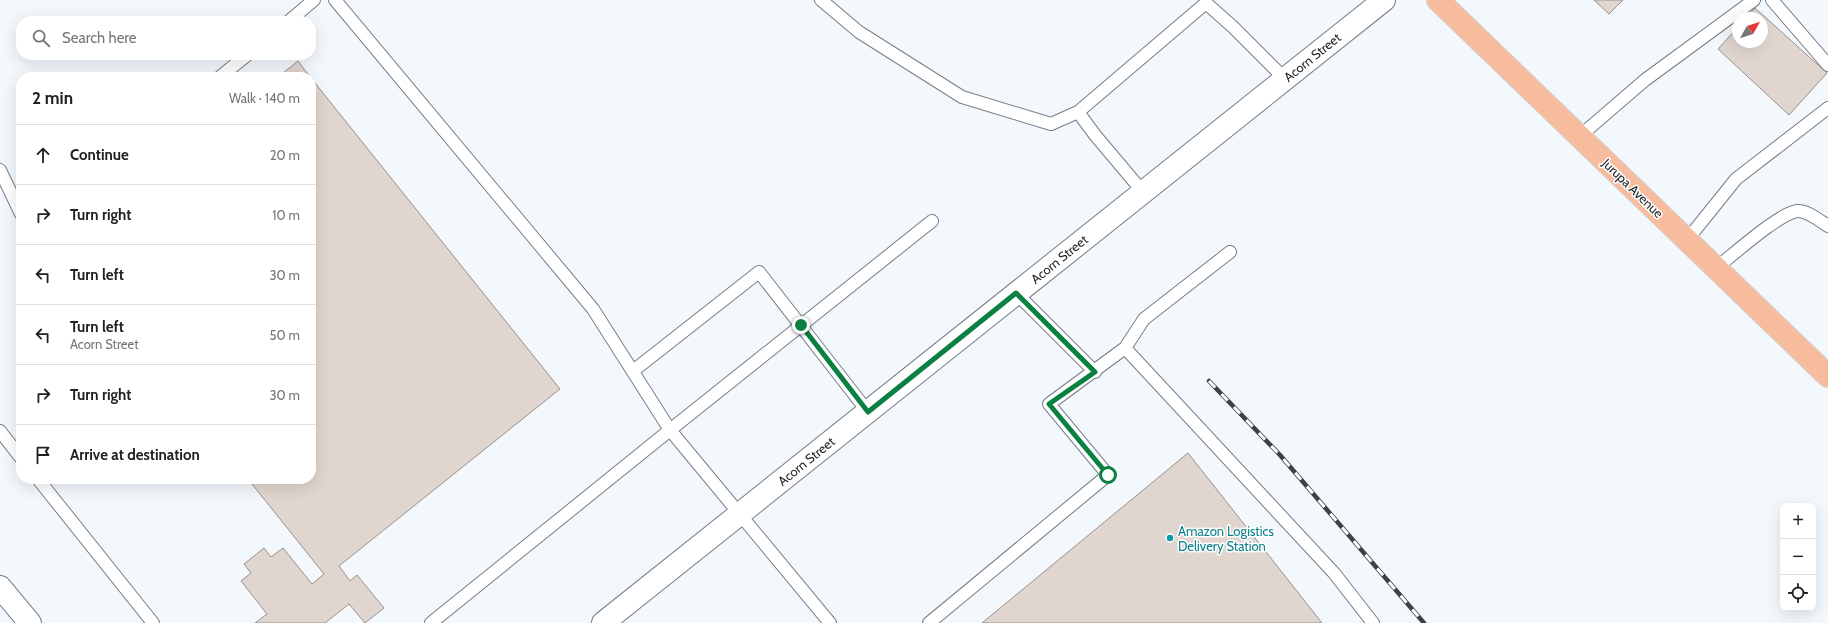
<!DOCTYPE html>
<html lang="en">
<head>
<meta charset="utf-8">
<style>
  :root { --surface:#fff; --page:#f6f6f6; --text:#222; --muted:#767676; --line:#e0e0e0 }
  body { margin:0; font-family:Cabin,sans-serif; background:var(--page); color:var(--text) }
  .controls { position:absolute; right:12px; bottom:12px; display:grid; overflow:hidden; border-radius:8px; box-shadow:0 4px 16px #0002 }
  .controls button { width:36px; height:36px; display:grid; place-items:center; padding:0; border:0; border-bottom:1px solid var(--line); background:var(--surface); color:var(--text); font:20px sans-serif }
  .compass { position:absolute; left:1732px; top:12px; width:36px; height:36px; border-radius:50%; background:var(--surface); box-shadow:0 4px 16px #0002; rotate:51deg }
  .stop { position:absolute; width:12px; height:12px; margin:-9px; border:3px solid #0b8043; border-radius:50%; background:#fff }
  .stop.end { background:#0b8043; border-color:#fff; box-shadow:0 1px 4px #0008 }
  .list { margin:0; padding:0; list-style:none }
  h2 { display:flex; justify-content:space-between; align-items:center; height:52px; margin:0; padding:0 16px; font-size:17px }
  h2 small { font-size:13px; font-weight:400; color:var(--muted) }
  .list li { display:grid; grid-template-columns:26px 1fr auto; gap:12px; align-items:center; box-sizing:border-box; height:60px; padding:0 16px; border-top:1px solid var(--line) }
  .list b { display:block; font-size:15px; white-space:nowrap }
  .list p { margin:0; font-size:13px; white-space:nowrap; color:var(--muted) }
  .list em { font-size:13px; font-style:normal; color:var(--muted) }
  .icon { flex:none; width:22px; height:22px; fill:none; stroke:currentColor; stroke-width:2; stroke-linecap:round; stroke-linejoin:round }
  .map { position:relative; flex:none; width:1828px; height:623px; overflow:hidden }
  .search { position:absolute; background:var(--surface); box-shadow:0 4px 16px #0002; left:16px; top:16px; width:300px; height:44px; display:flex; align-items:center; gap:10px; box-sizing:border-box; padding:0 14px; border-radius:16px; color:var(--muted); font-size:15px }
  .panel { position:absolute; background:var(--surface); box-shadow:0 4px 16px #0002; left:16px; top:72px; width:300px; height:412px; border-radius:16px }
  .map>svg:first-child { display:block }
  .building { fill:#e1d6cf; stroke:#9a908a }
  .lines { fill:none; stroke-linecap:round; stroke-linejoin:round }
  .service-casing { stroke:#777e86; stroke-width:14 }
  .minor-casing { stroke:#777e86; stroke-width:24 }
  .secondary-casing { stroke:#777e86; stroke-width:24 }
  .primary-casing { stroke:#d4d4d5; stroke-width:24 }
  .service { stroke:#fff; stroke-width:12 }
  .minor { stroke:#fff; stroke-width:22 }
  .secondary { stroke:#fff; stroke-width:22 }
  .primary { stroke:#f7bc9e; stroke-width:22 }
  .rail-casing { stroke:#3e4144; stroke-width:4.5 }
  .rail { stroke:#fff; stroke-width:3; stroke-dasharray:9; stroke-linecap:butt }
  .route { stroke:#0b8043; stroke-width:5 }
  .culture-dot { fill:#0f9aa8; stroke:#fff; stroke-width:1.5 }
  .labels { text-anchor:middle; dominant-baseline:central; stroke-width:3; stroke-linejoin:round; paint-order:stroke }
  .street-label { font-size:13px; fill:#272a2d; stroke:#fff }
  .culture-label { font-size:13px; fill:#0d838f; stroke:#fff; text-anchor:start }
</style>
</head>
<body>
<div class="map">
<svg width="1828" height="623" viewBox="0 0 1828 623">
  <rect width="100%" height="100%" fill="#f3f8fd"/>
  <path class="building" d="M1594,0H1623L1609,14Z
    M1755,8L1827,73L1789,115L1718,49L1738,27V42H1762V18H1746Z
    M298,61L310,77H278Z
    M311,78L560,389L339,566L350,581L357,575L384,608L365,623L349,604L325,623H255L267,614L241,581L251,573L244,564L264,548L271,557L283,548L312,584L324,574L248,479H311Z
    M1188,453L1322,623H982Z"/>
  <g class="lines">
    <g class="service-casing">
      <path id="service" d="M335,0L593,309L670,430L932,221
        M821,0L859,32L962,97L1051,124L1078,112
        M1772,0L1828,65
        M289,21L314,0
        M220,77L247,55
        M1580,136L1645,80L1754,0
        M0,170L21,214
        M1143,192L1095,135L1078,112L1206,3L1233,27L1285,79
        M1687,240L1736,179L1828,108
        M1716,268C1733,255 1778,214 1797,211C1807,210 1820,221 1828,226
        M1016,293L1095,372
        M1125,348L1144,319L1230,252
        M633,371L759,272L868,412
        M0,431L21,458
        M38,479L153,623
        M431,623L670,430L830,623
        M929,623L1108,475L1049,404L1125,348L1334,573L1373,623"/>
    </g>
    <g class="minor-casing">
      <path id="minor" d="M603,623L1384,0"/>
    </g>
    <g class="secondary-casing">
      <path id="secondary" d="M0,587L30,623"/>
    </g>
    <g class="primary-casing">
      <path id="primary" d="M1438,0L1828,376"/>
    </g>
    <use href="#service" class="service"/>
    <use href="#minor" class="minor"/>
    <use href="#secondary" class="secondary"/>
    <use href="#primary" class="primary"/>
    <g class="rail-casing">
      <path id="rail" d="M1209,381L1280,455L1424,623"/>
    </g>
    <use href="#rail" class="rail"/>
  </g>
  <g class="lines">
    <path class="route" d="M801,325L868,412L1016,293L1095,372L1049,404L1108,475"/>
  </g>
  <circle class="culture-dot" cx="1170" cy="538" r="4"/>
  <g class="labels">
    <g class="street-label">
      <text transform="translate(1312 57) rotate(-39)">Acorn Street</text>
      <text transform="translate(1633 188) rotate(44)">Jurupa Avenue</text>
      <text transform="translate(1059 259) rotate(-39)">Acorn Street</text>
      <text transform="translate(806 461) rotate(-39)">Acorn Street</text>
    </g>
    <g class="culture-label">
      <text x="1178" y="531">Amazon Logistics<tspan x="1178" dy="15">Delivery Station</tspan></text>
    </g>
  </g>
</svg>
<div class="controls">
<button>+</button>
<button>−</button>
<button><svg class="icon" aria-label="locate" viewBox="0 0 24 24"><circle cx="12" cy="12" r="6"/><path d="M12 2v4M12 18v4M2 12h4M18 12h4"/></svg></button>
</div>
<svg class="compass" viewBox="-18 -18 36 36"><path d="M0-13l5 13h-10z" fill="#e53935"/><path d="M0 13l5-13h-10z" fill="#767676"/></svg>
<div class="stop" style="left:1108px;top:475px"></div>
<div class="stop end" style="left:801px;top:325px"></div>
<div class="search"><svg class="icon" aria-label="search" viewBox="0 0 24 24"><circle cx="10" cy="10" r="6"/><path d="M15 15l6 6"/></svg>Search here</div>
<section class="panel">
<h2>2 min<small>Walk · 140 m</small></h2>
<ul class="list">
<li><svg class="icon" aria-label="ahead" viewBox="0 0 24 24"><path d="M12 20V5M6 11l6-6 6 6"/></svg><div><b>Continue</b></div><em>20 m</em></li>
<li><svg class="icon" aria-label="right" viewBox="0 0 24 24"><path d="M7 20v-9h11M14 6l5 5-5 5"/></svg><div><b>Turn right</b></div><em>10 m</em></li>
<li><svg class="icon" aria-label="left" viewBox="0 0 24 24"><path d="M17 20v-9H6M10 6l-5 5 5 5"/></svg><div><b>Turn left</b></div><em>30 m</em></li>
<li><svg class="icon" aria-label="left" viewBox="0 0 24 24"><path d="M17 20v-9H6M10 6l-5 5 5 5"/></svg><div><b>Turn left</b><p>Acorn Street</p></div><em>50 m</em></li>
<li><svg class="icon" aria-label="right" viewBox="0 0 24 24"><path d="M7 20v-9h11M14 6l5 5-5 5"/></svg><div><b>Turn right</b></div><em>30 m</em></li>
<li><svg class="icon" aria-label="arrive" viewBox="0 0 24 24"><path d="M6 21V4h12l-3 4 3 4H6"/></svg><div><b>Arrive at destination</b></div></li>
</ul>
</section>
</div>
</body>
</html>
